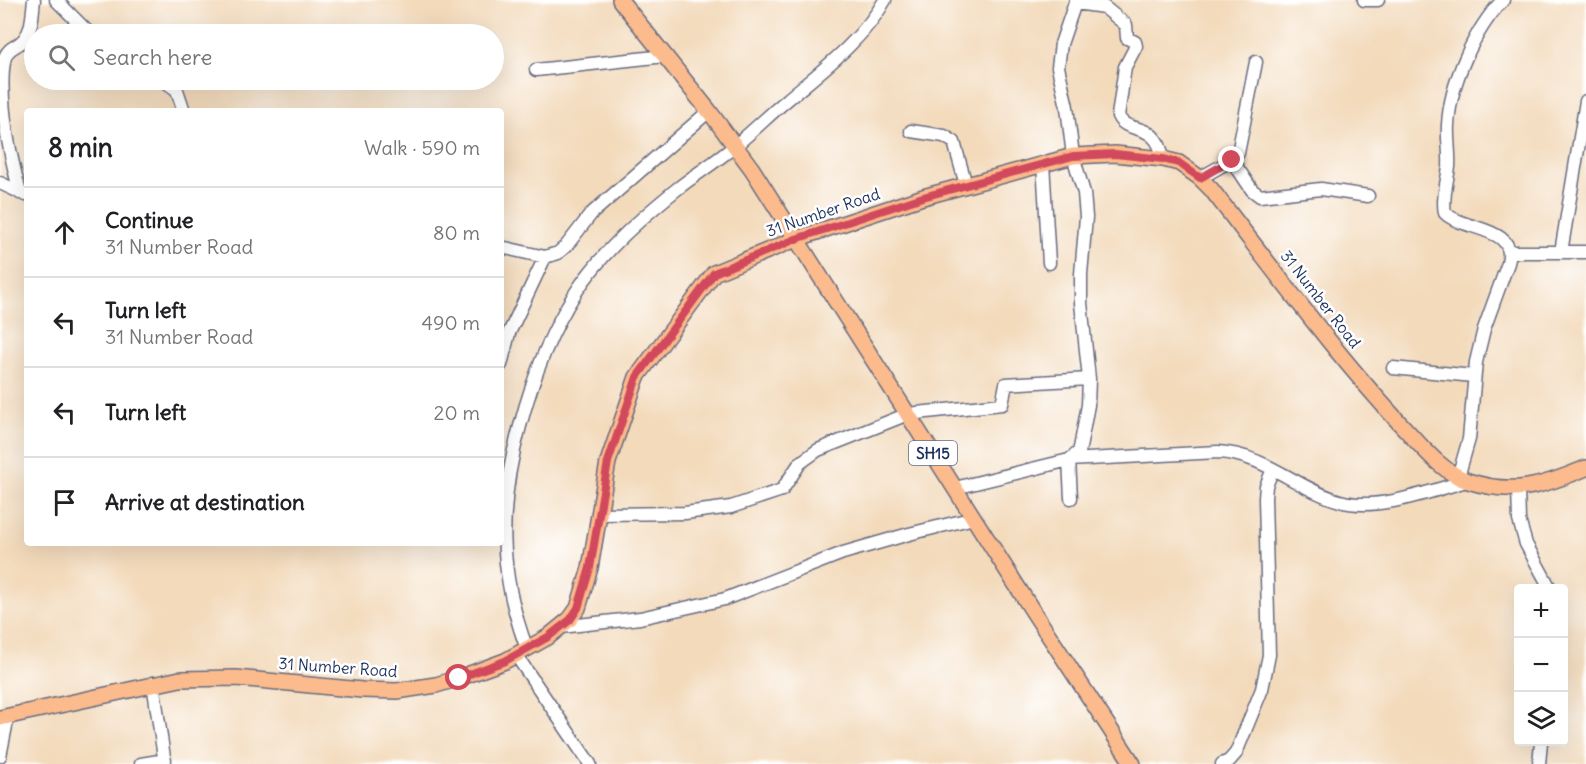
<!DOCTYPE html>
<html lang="en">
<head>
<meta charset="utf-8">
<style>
  :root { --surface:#fff; --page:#f2f2f2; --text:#202124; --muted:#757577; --line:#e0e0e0 }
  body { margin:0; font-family:Delius,sans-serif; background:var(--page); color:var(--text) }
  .controls { position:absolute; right:18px; bottom:18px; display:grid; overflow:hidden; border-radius:6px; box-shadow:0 6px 24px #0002 }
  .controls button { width:54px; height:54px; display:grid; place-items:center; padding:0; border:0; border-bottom:2px solid var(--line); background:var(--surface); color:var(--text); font:30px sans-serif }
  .stop { position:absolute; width:18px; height:18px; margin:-14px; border:4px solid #d1495b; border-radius:50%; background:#fff }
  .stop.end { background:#d1495b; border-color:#fff; box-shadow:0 2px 6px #0008 }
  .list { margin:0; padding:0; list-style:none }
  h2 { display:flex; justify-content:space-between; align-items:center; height:78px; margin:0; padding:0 24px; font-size:26px }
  h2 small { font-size:20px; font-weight:400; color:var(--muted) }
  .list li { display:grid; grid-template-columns:39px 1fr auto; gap:18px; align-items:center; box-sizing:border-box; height:90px; padding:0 24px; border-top:2px solid var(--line) }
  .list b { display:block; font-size:22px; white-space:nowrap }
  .list p { margin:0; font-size:20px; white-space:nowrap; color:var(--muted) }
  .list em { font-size:20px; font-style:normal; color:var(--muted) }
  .icon { flex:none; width:33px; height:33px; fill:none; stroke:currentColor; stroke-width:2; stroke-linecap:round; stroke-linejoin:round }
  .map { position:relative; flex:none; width:1586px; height:764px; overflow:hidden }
  .search { position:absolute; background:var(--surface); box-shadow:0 6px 24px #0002; left:24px; top:24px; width:480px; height:66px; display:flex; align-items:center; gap:15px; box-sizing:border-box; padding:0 21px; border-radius:33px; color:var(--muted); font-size:22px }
  .panel { position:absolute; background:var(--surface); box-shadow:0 6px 24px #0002; left:24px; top:108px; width:480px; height:438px; border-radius:6px }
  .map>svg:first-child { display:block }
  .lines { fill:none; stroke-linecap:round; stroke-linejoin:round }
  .minor-casing { stroke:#676b7f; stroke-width:15 }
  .major-casing { stroke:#676b7f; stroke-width:18 }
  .minor { stroke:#fff; stroke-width:12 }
  .major { stroke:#fbbb8d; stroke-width:15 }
  .route { stroke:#d1495b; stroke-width:8 }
  .labels { text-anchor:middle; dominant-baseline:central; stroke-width:5; stroke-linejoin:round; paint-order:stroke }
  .shield { fill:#fff; stroke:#5f6d8e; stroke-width:1.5 }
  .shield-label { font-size:15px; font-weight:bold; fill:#1b2f5e }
  .street-label { font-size:16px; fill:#1b2f5e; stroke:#fff }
</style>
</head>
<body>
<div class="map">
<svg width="1586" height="764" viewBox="0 0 1586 764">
  <rect width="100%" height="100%" fill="#fff"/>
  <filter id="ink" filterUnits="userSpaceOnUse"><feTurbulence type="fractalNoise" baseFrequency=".0167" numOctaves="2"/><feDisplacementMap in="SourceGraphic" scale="12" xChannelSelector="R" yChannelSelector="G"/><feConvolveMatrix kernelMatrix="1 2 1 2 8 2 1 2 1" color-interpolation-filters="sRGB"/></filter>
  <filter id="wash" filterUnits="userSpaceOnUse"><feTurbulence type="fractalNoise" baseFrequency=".008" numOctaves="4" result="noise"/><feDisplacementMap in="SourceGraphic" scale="24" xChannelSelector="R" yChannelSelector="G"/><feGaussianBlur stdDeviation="1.35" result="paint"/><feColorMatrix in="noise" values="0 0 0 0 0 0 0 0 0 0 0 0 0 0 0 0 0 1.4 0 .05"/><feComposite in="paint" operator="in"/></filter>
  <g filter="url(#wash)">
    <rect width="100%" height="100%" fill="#f3dabb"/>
  </g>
  <g filter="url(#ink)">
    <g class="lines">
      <g class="minor-casing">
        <path id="minor" d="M56,0L90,34
          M1364,0H1378
          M1076,3L1104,7L1126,25L1127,38L1135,42L1136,46L1125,67L1118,116C1127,136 1157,119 1163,159
          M536,70L665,56
          M163,80L177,90L184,111
          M911,131L944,136L954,142L966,185
          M1232,160L1252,190L1260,196L1321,189L1368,196
          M1043,163L1049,263
          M1200,178L1232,160L1238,153L1256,62
          M0,183L26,195
          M20,193C10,153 0,111 3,69C4,64 4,59 6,55C9,48 15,47 20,43C33,34 32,14 34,0
          M501,247L545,257L558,253L567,245L591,214L709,111
          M1509,252H1586
          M1561,252L1586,101
          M501,365L509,333L545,257
          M1393,368L1473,376
          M1458,477L1469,439L1476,362L1484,329L1508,263C1518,226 1463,231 1445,213C1442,199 1447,182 1449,167C1450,153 1447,139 1448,125C1450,84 1474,30 1503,0
          M955,488L1069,460L1218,452C1264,454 1297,489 1340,501C1377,512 1431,491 1466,481
          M1518,489L1519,520L1526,544L1550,588
          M1071,498L1069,460L1079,452L1080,448L1088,405L1089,379L1081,303V274L1086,217L1084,193L1073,156L1067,107L1058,67L1061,44L1076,0
          M600,514L685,513L731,507L782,490L800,463L818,450L908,414L1002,404L1006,384L1089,379
          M561,627L640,618L725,599L843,553L909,534L974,518
          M527,649C498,572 498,506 520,426C532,381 550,332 576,292C602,252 640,219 677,189C696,174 717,161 736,145C753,131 769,115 787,100C821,71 863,40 885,0
          M516,655L590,764
          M153,683L165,764
          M0,756L8,716
          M141,764L165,760
          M1222,764L1229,761L1236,753L1262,689L1269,655L1265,498L1266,486L1273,469
          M1539,764L1541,742"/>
      </g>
      <g class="major-casing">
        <path id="major" d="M620,0L709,111L752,169L1034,613L1133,764
          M0,718L180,679L236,678L362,690L397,691L436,685L459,678L505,661L548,637L570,619L578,608L590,568L608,462L637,377L714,273L796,239L923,197L1073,156L1115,154L1163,159L1179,163L1200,178L1211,189C1275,271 1337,357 1408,432C1425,450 1444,473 1468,481C1514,496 1543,486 1586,468"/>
      </g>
      <use href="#minor" class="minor"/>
      <use href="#major" class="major"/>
    </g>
  </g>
  <g class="lines" filter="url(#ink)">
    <path class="route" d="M459,678L505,661L548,637L570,620L578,608L590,568L608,462L637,377L714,273L796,239L923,197L1073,156L1115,154L1163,159L1179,163L1200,178L1232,160"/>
  </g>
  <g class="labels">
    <rect class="shield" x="909" y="441" width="48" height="24" rx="4.5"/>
    <g class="shield-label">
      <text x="933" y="453">SH15</text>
    </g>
    <g class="street-label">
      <text transform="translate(823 212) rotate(-19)">31 Number Road</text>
      <text transform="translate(1321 299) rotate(52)">31 Number Road</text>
      <text transform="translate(338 667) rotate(4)">31 Number Road</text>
    </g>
  </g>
</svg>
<div class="controls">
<button>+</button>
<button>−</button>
<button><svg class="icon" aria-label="layers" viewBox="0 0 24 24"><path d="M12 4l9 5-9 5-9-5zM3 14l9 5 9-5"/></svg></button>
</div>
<div class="stop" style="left:459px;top:678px"></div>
<div class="stop end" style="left:1232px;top:160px"></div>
<div class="search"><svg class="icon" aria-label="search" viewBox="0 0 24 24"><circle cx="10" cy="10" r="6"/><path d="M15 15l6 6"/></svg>Search here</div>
<section class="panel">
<h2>8 min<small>Walk · 590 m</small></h2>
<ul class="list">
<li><svg class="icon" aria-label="ahead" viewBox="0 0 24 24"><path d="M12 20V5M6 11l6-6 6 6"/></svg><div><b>Continue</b><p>31 Number Road</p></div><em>80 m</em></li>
<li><svg class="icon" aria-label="left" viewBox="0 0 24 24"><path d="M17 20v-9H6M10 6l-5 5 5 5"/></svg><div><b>Turn left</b><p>31 Number Road</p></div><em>490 m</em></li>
<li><svg class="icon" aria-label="left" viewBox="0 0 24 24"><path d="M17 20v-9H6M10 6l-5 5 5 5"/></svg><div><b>Turn left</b></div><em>20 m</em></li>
<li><svg class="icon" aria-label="arrive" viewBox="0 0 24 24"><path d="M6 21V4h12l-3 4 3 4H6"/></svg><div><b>Arrive at destination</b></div></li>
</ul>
</section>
</div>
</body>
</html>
